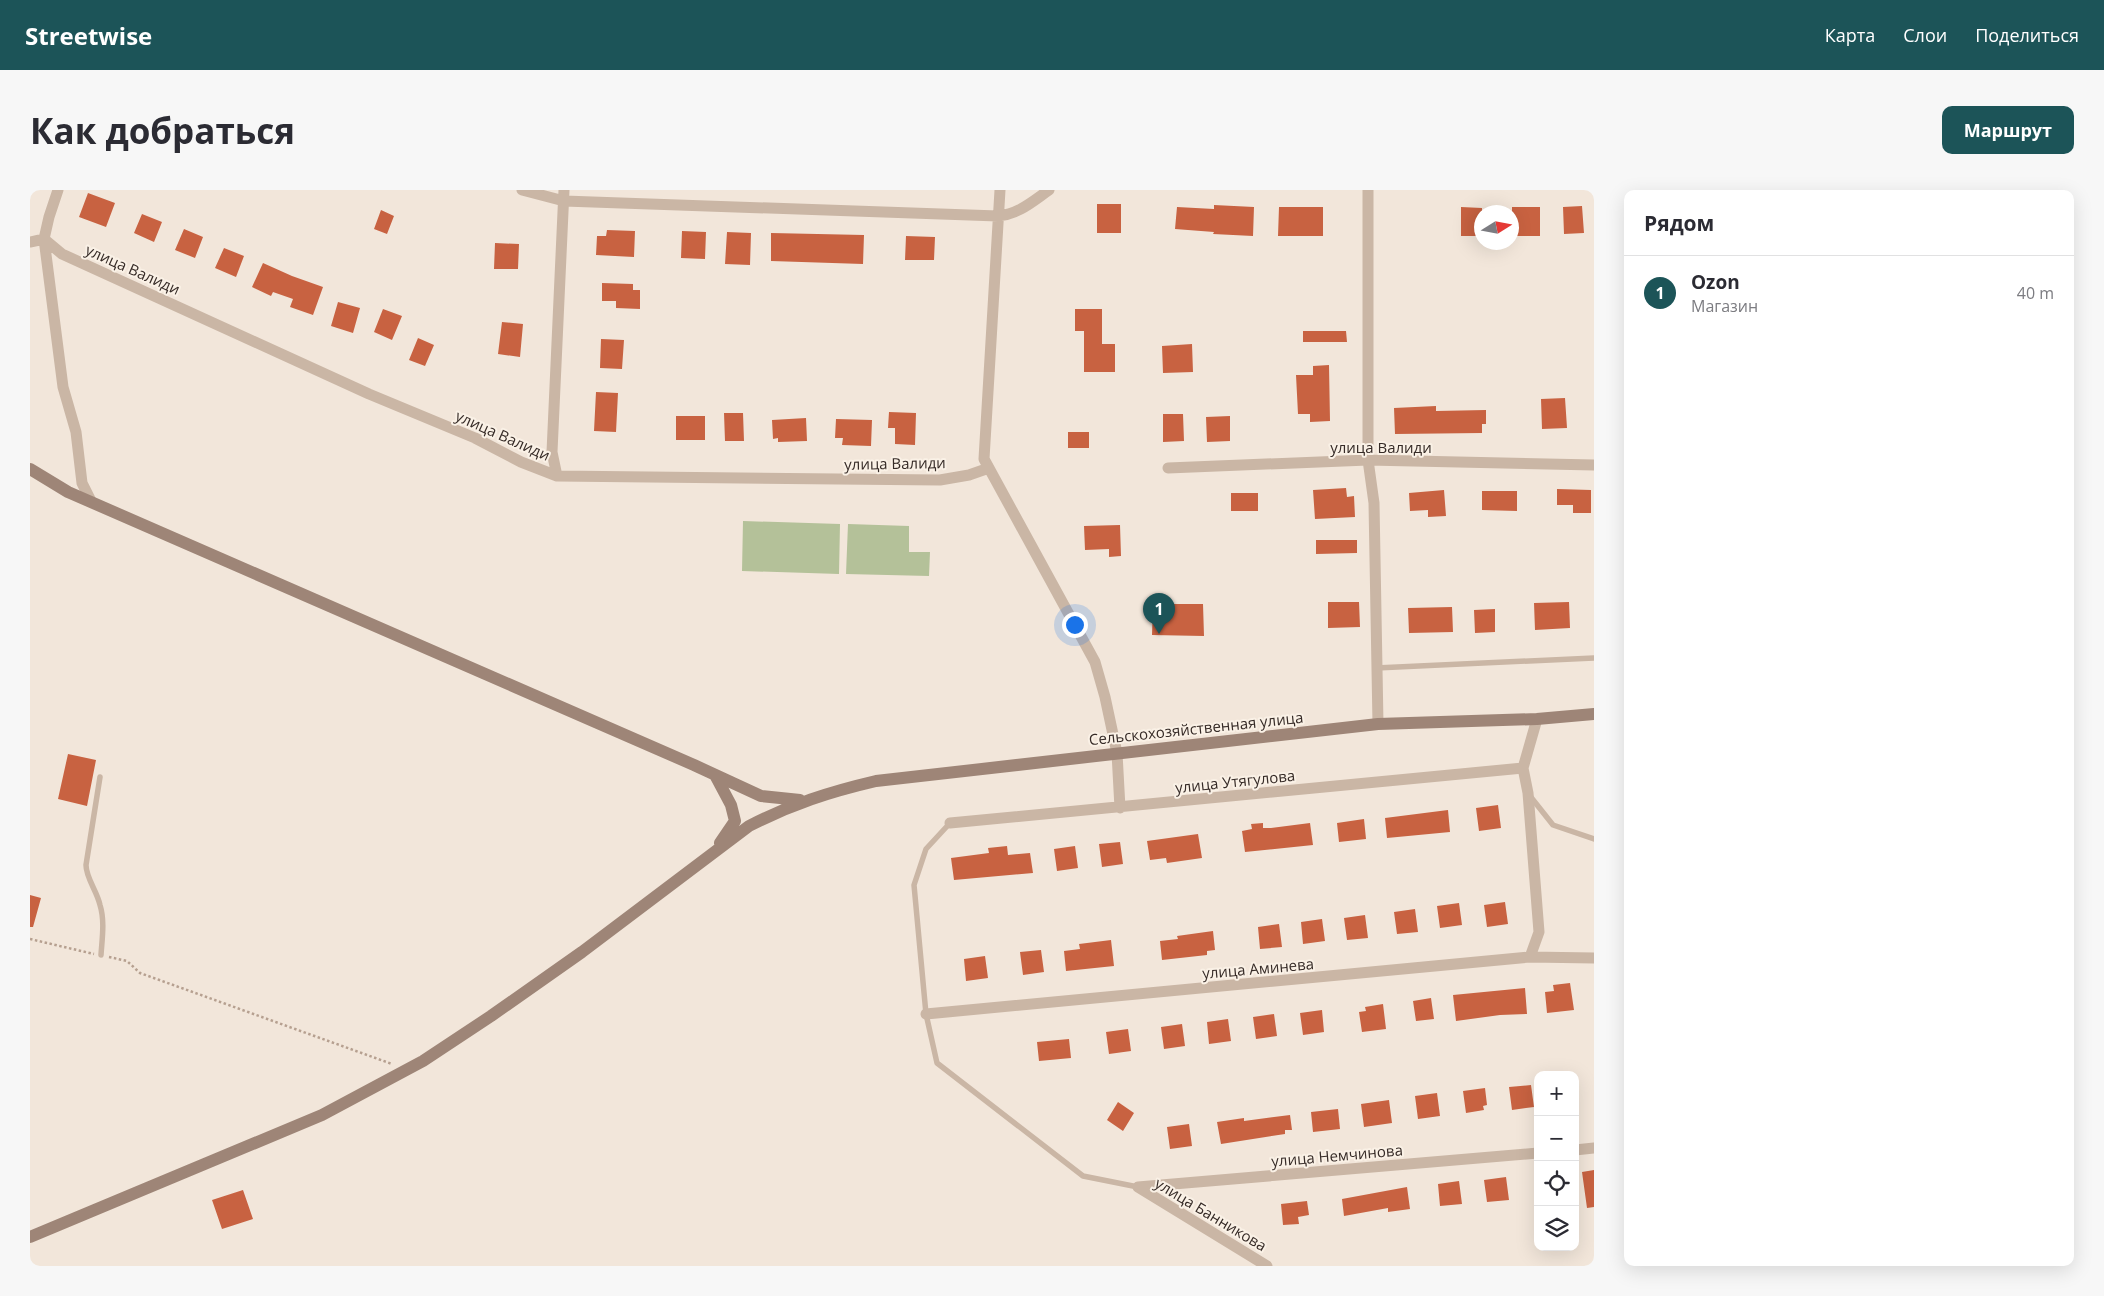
<!DOCTYPE html>
<html lang="ru">
<head>
<meta charset="utf-8">
<style>
  :root { --surface:#fff; --page:#f7f7f7; --text:#2b2b33; --muted:#7c7c81; --line:#e1e1e2; --accent:#1c5458 }
  body { margin:0; font-family:"Open Sans",sans-serif; background:var(--page); color:var(--text) }
  .controls { position:absolute; right:15px; bottom:15px; display:grid; overflow:hidden; border-radius:10px; box-shadow:0 5px 20px #0002 }
  .controls button { width:45px; height:45px; display:grid; place-items:center; padding:0; border:0; border-bottom:1px solid var(--line); background:var(--surface); color:var(--text); font:25px sans-serif }
  .compass { position:absolute; left:1444px; top:15px; width:45px; height:45px; border-radius:50%; background:var(--surface); box-shadow:0 5px 20px #0002; rotate:79deg }
  .you { position:absolute; left:1044px; top:434px; width:18px; height:18px; margin:-12px; border:4px solid #fff; border-radius:50%; background:#1a73e8; box-shadow:0 0 0 8px #1a73e833 }
  .badge { display:grid; place-items:center; width:32px; height:32px; border-radius:50%; background:var(--accent); color:#fff; font-size:16px; font-weight:700 }
  .pin { position:absolute; translate:-50% -41px; filter:drop-shadow(0 1px 2px #0008) }
  .pin::after { content:''; position:absolute; top:26px; width:18px; height:15px; background:inherit; clip-path:polygon(0 0,100% 0,50% 100%) }
  .list { margin:0; padding:0; list-style:none }
  h2 { display:flex; justify-content:space-between; align-items:center; height:65px; margin:0; padding:0 20px; font-size:21px }
  h2 small { font-size:16px; font-weight:400; color:var(--muted) }
  .list li { display:grid; grid-template-columns:32px 1fr auto; gap:15px; align-items:center; box-sizing:border-box; height:75px; padding:0 20px; border-top:1px solid var(--line) }
  .list b { display:block; font-size:19px; white-space:nowrap }
  .list p { margin:0; font-size:16px; white-space:nowrap; color:var(--muted) }
  .list em { font-size:16px; font-style:normal; color:var(--muted) }
  .icon { flex:none; width:28px; height:28px; fill:none; stroke:currentColor; stroke-width:2; stroke-linecap:round; stroke-linejoin:round }
  .map { position:relative; flex:none; width:1564px; height:1076px; overflow:hidden; border-radius:10px }
  header { display:flex; align-items:center; gap:30px; box-sizing:border-box; height:70px; padding:0 25px; background:var(--accent); color:#fff }
  header strong { font-size:24px }
  nav { display:flex; gap:28px; margin-inline-start:auto; font-size:18px }
  .intro { display:flex; align-items:center; justify-content:space-between; box-sizing:border-box; height:120px; padding:0 30px }
  h1 { margin:0; font-size:35px }
  .button { padding:12px 22px; border-radius:10px; background:var(--accent); color:#fff; font-size:18px; font-weight:700 }
  main { display:flex; gap:30px; padding:0 30px }
  aside { flex:1; background:var(--surface); border-radius:10px; box-shadow:0 5px 20px #0002 }
  .map>svg:first-child { display:block }
  .green { fill:#b4c199 }
  .building { fill:#c86241 }
  .lines { fill:none; stroke-linecap:round; stroke-linejoin:round }
  .path { stroke:#b6a090; stroke-width:2.5; stroke-dasharray:2.5 2.5; stroke-linecap:butt }
  .lane { stroke:#cab6a5; stroke-width:5.5 }
  .street { stroke:#cab6a5; stroke-width:11 }
  .secondary { stroke:#9e8577; stroke-width:12 }
  .labels { text-anchor:middle; dominant-baseline:central; stroke-width:4; stroke-linejoin:round; paint-order:stroke }
  .street-label { font-size:15px; fill:#362b27; stroke:#faf1e6 }
</style>
</head>
<body>
<header>
<strong>Streetwise</strong>
<nav><a>Карта</a><a>Слои</a><a>Поделиться</a></nav>
</header>
<div class="intro"><h1>Как добраться</h1><a class="button">Маршрут</a></div>
<main>
<div class="map">
<svg width="1564" height="1076" viewBox="0 0 1564 1076">
  <rect width="100%" height="100%" fill="#f2e6da"/>
  <path class="green" d="M713,331L810,334L809,384L712,381Z
    M818,334L879,336V362H900L899,386L816,384Z"/>
  <path class="building" d="M58,3L85,13L76,37L49,27Z
    M1067,14H1091V43H1067Z
    M1184,15L1224,17L1223,46L1183,44L1184,42L1145,39L1147,17L1184,19Z
    M1552,16L1554,43L1534,44L1533,17Z
    M1249,17H1293V46H1248Z
    M1431,17L1452,18V46H1431Z
    M1482,17H1510V46H1482Z
    M351,20L364,26L357,44L344,39Z
    M112,24L132,32L124,52L104,43Z
    M154,39L173,47L165,68L145,60Z
    M577,40L605,41L604,67L566,65L567,46H576Z
    M652,41L676,42L675,69L651,68Z
    M697,42L721,43L720,75L695,74Z
    M741,43L834,45L833,74L741,71Z
    M876,46L905,47L904,70H875Z
    M465,53L489,54L488,79H464Z
    M194,58L214,66L206,87L185,78Z
    M233,73L262,86L293,97L283,125L260,117L263,109L243,102L241,106L222,97Z
    M572,93L603,94V100H610V119L586,118V111H572Z
    M308,112L330,118L323,143L301,136Z
    M353,119L372,126L362,150L344,142Z
    M1045,119H1072V154H1085V182H1054V141H1045Z
    M472,132L493,134L490,167L468,164Z
    M1273,141H1316L1317,152H1273Z
    M388,148L404,155L395,176L379,170Z
    M571,149L594,150L592,179L570,178Z
    M1162,154L1163,182L1133,183L1132,156Z
    M1299,175L1300,231L1280,232V224H1268L1266,185H1283V176Z
    M566,202L588,203L586,242L564,241Z
    M1535,208L1537,238L1512,239L1511,209Z
    M1406,216V221L1456,220V234H1452V243L1365,244L1364,218Z
    M859,222L886,223L885,255L865,254V238H858Z
    M694,223H713L714,251H695Z
    M1133,224H1153L1154,251L1133,252Z
    M646,226H675V250H646Z
    M1200,226V251L1177,252L1176,227Z
    M776,228L777,251L748,252V248L743,249L742,230Z
    M806,229L842,230L841,256L812,255L813,248H805Z
    M1038,242H1059V258H1038Z
    M1316,298L1317,307L1324,306L1325,327L1285,329L1283,300Z
    M1527,299L1561,300V323H1543V315H1527Z
    M1414,300L1416,326L1398,327V320L1380,321L1379,303Z
    M1452,301H1487V321L1452,320Z
    M1201,303H1228V321H1201Z
    M1090,335L1091,366L1079,367V359L1055,360L1054,336Z
    M1286,350H1327V363L1286,364Z
    M1298,412H1329L1330,437L1298,438Z
    M1539,412L1540,438L1505,440L1504,413Z
    M1123,414H1173L1174,446L1122,445Z
    M1422,417L1423,442L1379,443L1378,418Z
    M1465,419V442L1445,443L1444,420Z
    M38,564L66,570L57,616L28,609Z
    M1468,615L1471,638L1449,641L1446,618Z
    M1418,620L1420,642L1357,648L1355,628Z
    M1334,629L1336,649L1309,652L1307,633Z
    M1233,633V638H1241L1280,633L1283,655L1215,662L1212,641L1222,639L1221,634Z
    M1168,644L1172,668L1137,673L1136,668L1120,670L1117,651Z
    M1090,652L1093,674L1072,677L1069,654Z
    M977,656L978,665L1000,663L1003,683L924,690L921,668L959,663L958,658Z
    M1045,656L1048,678L1027,681L1024,659Z
    M0,705L11,708L3,737H0Z
    M1475,712L1478,734L1457,737L1454,715Z
    M1429,713L1432,735L1410,738L1407,716Z
    M1385,719L1388,742L1367,744L1364,722Z
    M1335,725L1338,748L1317,750L1314,728Z
    M1292,729L1295,751L1273,754L1271,732Z
    M1249,734L1252,757L1230,759L1228,737Z
    M1183,741L1185,760L1177,761V765L1132,770L1130,751L1148,749L1147,746Z
    M1081,750L1084,776L1036,781L1034,761L1050,759L1049,754Z
    M1011,760L1014,782L993,785L990,762Z
    M955,766L958,788L936,791L934,769Z
    M1540,793L1544,820L1517,823L1515,802L1524,801L1523,795Z
    M1495,798L1497,824L1470,825L1426,831L1423,805Z
    M1401,808L1404,829L1386,831L1383,811Z
    M1353,814L1356,839L1332,842L1329,822L1336,821L1335,817Z
    M1292,820L1294,842L1273,845L1270,823Z
    M1244,824L1247,846L1226,849L1223,827Z
    M1198,829L1201,851L1179,854L1177,832Z
    M1152,834L1155,856L1134,859L1131,837Z
    M1098,839L1101,861L1079,864L1076,842Z
    M1039,849L1041,868L1009,871L1007,852Z
    M1501,895L1504,917L1482,920L1479,897Z
    M1455,898L1457,915L1453,916L1454,920L1436,923L1433,901Z
    M1407,903L1410,926L1388,929L1385,906Z
    M1359,910L1362,933L1334,937L1331,914Z
    M1088,912L1104,923L1093,941L1077,930Z
    M1308,919L1310,939L1283,942L1281,922Z
    M1260,925L1262,940H1255V944L1191,954L1187,932L1214,928V931Z
    M1159,934L1162,956L1140,959L1137,937Z
    M1564,980V1017L1557,1018L1552,982Z
    M1476,987L1479,1010L1457,1012L1454,990Z
    M1429,991L1432,1014L1410,1016L1408,994Z
    M1377,997L1380,1019L1358,1022V1018L1314,1026L1312,1009Z
    M213,1000L223,1029L192,1039L182,1010Z
    M1277,1011L1279,1025L1268,1027L1269,1034L1253,1035L1251,1014Z"/>
  <g class="lines">
    <path class="path" d="M0,749L64,764
      M79,767L97,771L110,783L362,874"/>
    <path class="lane" d="M1346,478L1564,468
      M70,587L56,675C56,688 67,701 70,715C75,731 72,749 71,765
      M1500,606L1523,635L1564,649
      M920,633L896,659L884,695L896,824L907,873L1053,986L1108,997"/>
    <path class="street" d="M28,0L19,27L14,49L33,197L46,242L52,293L61,311
      M492,0L534,11L968,26C989,24 1003,11 1019,0
      M970,0L954,269L1065,472L1075,507L1087,563L1090,618
      M1338,0V270L1344,313L1348,534
      M0,52L14,49L32,64L339,204L445,248L491,272L527,286L910,290L939,285L959,278
      M1138,278L1338,270L1564,275
      M527,286L522,262L534,0
      M920,633L1493,578
      M1500,767L1509,742L1498,603L1493,578L1507,529
      M896,824L1500,767L1564,768
      M1545,960L1564,958
      M1108,997L1508,963
      M1108,997L1237,1076"/>
    <path class="secondary" d="M0,279L38,302L664,575L731,606L770,610
      M685,585L701,615L705,631L690,653
      M0,1047L292,925L393,871L461,826L552,762L719,636C762,614 799,602 846,591L1348,534L1507,529L1564,524"/>
  </g>
  <g class="labels">
    <g class="street-label">
      <text transform="translate(103 79) rotate(24)">улица Валиди</text>
      <text transform="translate(473 245) rotate(24)">улица Валиди</text>
      <text x="1351" y="257">улица Валиди</text>
      <text transform="translate(865 273) rotate(-1)">улица Валиди</text>
      <text transform="translate(1166 538) rotate(-6)">Сельскохозяйственная улица</text>
      <text transform="translate(1205 591) rotate(-6)">улица Утягулова</text>
      <text transform="translate(1228 778) rotate(-5)">улица Аминева</text>
      <text transform="translate(1307 965) rotate(-5)">улица Немчинова</text>
      <text transform="translate(1181 1024) rotate(31)">улица Банникова</text>
    </g>
  </g>
</svg>
<div class="controls">
<button>+</button>
<button>−</button>
<button><svg class="icon" aria-label="locate" viewBox="0 0 24 24"><circle cx="12" cy="12" r="6"/><path d="M12 2v4M12 18v4M2 12h4M18 12h4"/></svg></button>
<button><svg class="icon" aria-label="layers" viewBox="0 0 24 24"><path d="M12 4l9 5-9 5-9-5zM3 14l9 5 9-5"/></svg></button>
</div>
<svg class="compass" viewBox="-18 -18 36 36"><path d="M0-13l5 13h-10z" fill="#e53935"/><path d="M0 13l5-13h-10z" fill="#7c7c81"/></svg>
<div class="you"></div>
<div class="pin badge" style="left:1129px;top:444px">1</div>
</div>
<aside>
<h2>Рядом<small></small></h2>
<ul class="list">
<li><span class="badge">1</span><div><b>Ozon</b><p>Магазин</p></div><em>40 m</em></li>
</ul>
</aside>
</main>
</body>
</html>
